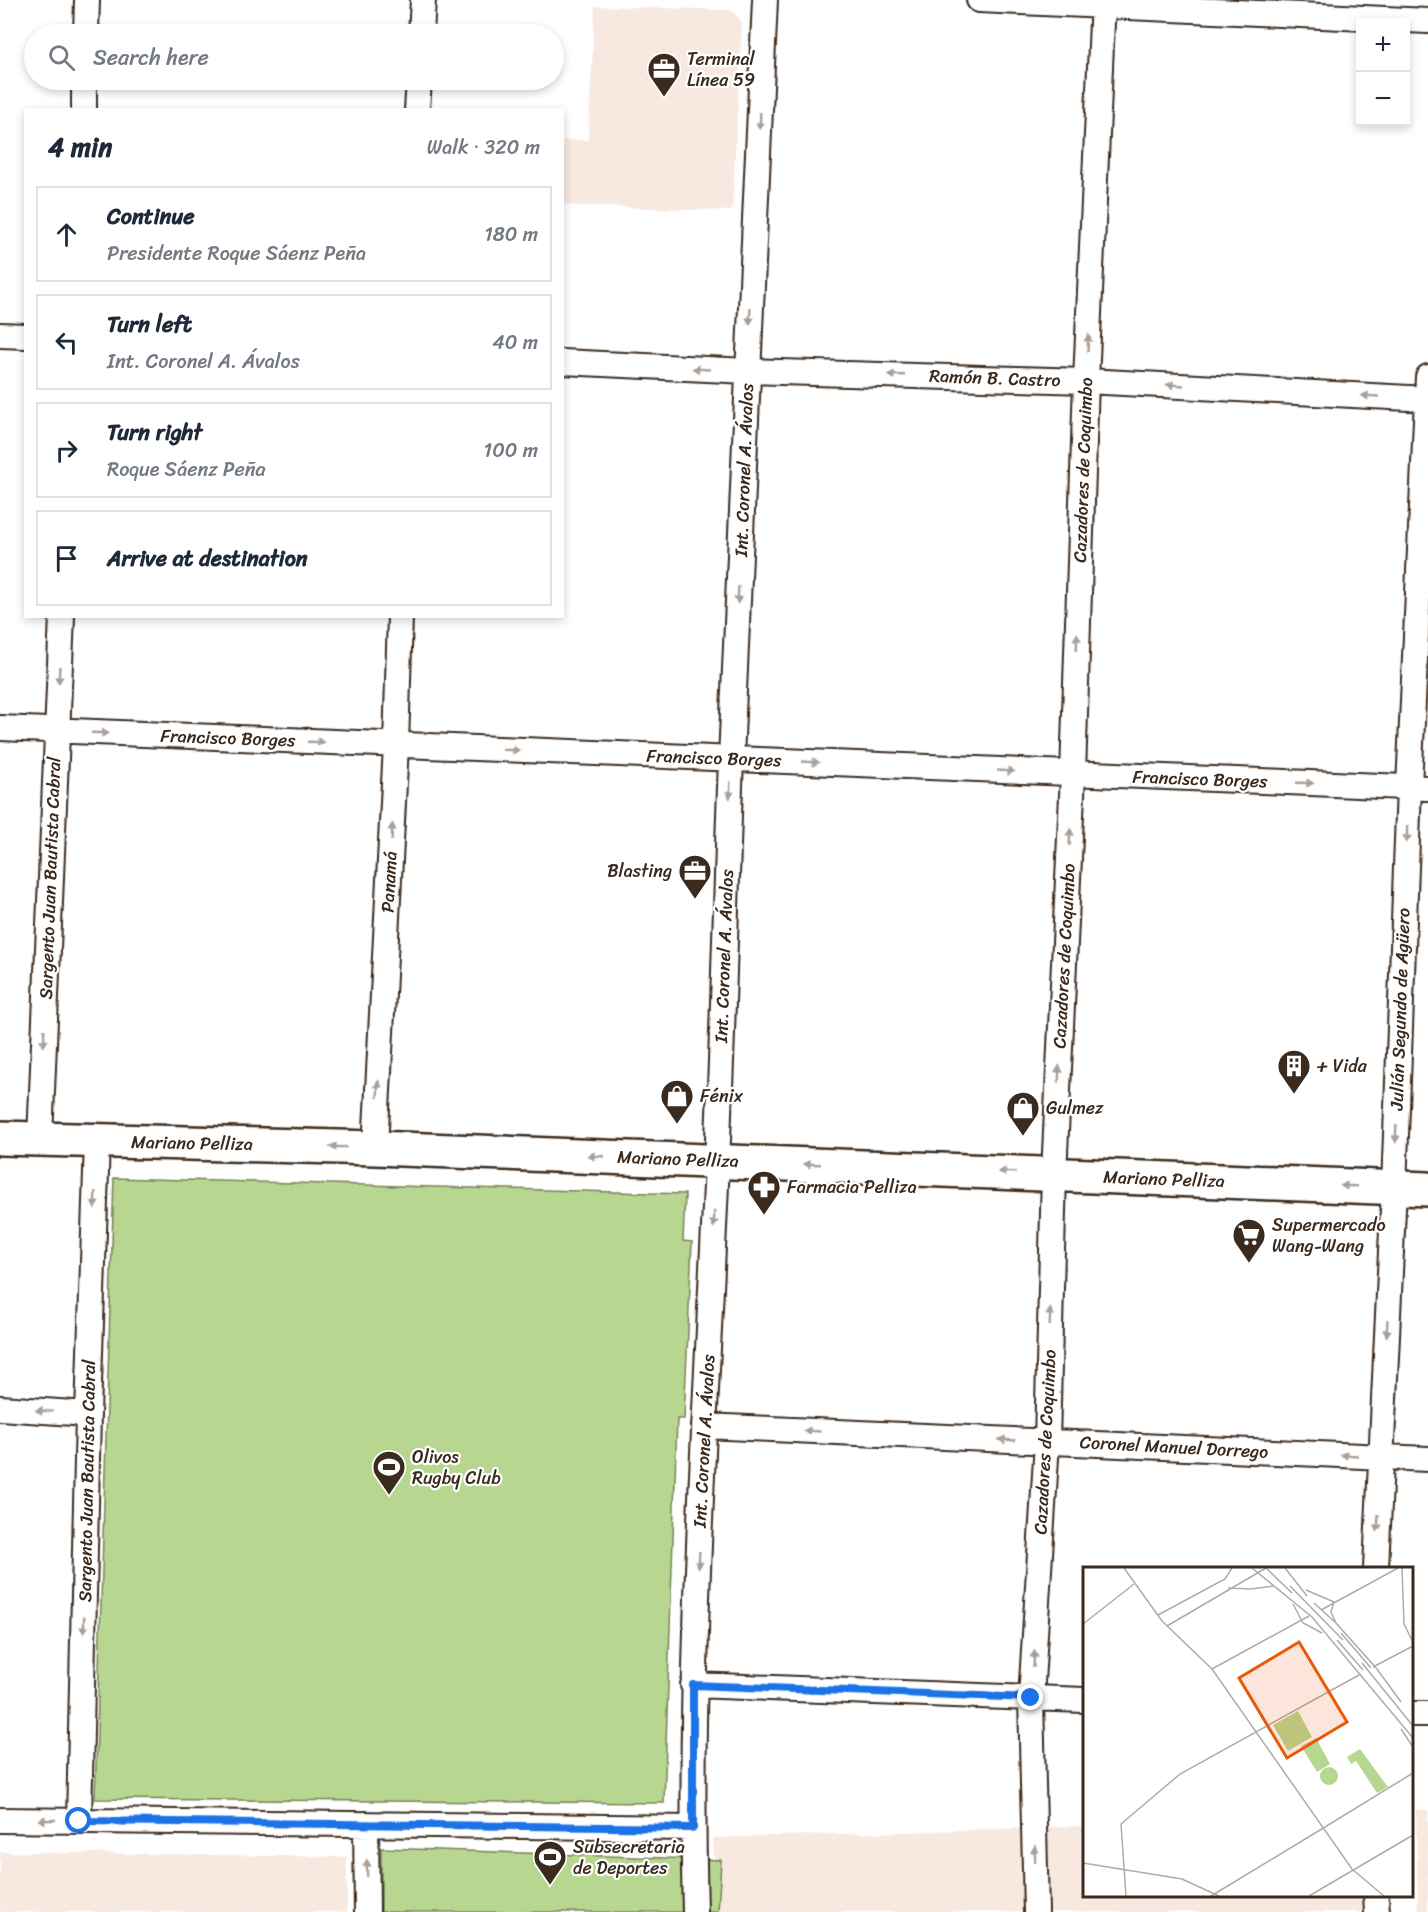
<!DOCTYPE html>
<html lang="en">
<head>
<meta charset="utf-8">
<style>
  :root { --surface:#fff; --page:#f6f6f7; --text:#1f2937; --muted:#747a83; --line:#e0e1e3 }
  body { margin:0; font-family:Sriracha,sans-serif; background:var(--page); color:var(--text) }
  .controls { position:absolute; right:18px; top:18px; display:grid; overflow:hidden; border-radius:0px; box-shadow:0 3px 9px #0003 }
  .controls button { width:54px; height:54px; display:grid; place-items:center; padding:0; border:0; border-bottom:2px solid var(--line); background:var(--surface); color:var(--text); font:30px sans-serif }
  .stop { position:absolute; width:18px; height:18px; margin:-14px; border:4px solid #1a73e8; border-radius:50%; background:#fff }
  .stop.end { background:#1a73e8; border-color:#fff; box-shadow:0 2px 6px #0008 }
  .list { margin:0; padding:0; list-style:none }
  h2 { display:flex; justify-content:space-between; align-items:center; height:78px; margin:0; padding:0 24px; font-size:26px }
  h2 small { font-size:20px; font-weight:400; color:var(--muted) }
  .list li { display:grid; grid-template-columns:39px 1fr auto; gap:18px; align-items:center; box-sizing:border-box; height:96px; margin:0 12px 12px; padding:0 12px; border:2px solid var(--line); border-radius:0px }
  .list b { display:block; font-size:22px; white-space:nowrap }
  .list p { margin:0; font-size:20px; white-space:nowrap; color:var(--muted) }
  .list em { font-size:20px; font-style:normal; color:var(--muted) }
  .icon { flex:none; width:33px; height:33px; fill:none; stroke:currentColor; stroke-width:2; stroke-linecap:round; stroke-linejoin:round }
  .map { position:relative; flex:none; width:1428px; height:1912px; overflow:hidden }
  .search { position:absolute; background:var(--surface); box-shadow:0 3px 9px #0003; left:24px; top:24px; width:540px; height:66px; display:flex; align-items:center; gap:15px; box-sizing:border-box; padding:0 21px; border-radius:33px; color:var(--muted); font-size:22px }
  .panel { position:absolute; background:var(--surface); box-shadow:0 3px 9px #0003; left:24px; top:108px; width:540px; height:510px; border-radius:0px }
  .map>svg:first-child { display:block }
  .built { fill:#f7e8e0 }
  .green { fill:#b7d790; stroke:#798057; stroke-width:1.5 }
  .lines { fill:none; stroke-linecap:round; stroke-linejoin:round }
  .street-casing { stroke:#3b2a1e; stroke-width:28 }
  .secondary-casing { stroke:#3b2a1e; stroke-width:38 }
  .street { stroke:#fff; stroke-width:24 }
  .secondary { stroke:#fff; stroke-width:33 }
  .oneway { fill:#a79f9a }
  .route { stroke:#1a73e8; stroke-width:8 }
  .labels { text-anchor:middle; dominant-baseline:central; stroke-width:4.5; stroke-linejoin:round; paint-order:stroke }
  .poi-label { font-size:18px; fill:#3b2a1e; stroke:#fff; text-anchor:start }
  .street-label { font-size:18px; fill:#3b2a1e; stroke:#fff }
  .inset-road { fill:none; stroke:#b1aaa5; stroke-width:1.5 }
  .view { fill:#e8590c; fill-opacity:0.15; stroke:#e8590c; stroke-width:3 }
  .inset-edge { fill:none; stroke:#3b2a1e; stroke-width:3 }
</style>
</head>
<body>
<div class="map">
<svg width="1428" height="1912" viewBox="0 0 1428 1912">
  <rect width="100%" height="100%" fill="#fff"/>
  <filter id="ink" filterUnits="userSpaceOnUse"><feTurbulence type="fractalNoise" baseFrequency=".0167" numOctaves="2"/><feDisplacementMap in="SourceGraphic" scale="12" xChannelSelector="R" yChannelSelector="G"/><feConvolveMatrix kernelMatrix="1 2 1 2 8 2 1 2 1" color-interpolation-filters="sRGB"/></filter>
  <g filter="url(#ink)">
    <path class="built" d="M595,6L731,10L742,22L732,211L563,205V140H588Z
      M1416,1810H1428V1912H1418Z
      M1084,1826V1896H1368L1369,1912H717L713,1838Z
      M0,1852L347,1857V1912H0Z"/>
    <path class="green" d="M114,1178L685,1194L683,1241L692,1242L684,1419H677L664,1803L95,1799Z
      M381,1848L721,1860L718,1912H381Z"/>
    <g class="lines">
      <g class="street-casing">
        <path id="street" d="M979,0L1428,21
          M86,34L87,0
          M421,34L423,0
          M84,110V80
          M417,110L419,80
          M0,335L26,336
          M562,362L748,371L1086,381L1428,399
          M0,728L1428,788
          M40,1139L62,616
          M375,1148L396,745L400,616
          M0,1408L88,1414
          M704,1426L1428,1459
          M1376,1568L1394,1188L1409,787L1428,377
          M693,1685L1084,1700
          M1412,1714H1428
          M0,1820L693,1828
          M79,1821L88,1414L97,1141
          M366,1824L367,1912
          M1376,1896L1377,1912
          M695,1912C688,1662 706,1412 717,1163C723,1028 726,893 731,759C741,506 754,253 765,0
          M1036,1912L1031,1698L1047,1442L1054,1174L1073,774L1086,381L1103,0"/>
      </g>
      <g class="secondary-casing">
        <path id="secondary" d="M0,1138L375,1148L1428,1189"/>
      </g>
      <use href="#street" class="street"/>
      <use href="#secondary" class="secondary"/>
    </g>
    <defs><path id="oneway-solid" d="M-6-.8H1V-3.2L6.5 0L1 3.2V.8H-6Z" transform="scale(1.5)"/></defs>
    <g class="oneway">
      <use href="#oneway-solid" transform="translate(760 121) rotate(93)"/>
      <use href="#oneway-solid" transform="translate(750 316) rotate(93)"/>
      <use href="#oneway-solid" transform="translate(1088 343) rotate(-87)"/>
      <use href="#oneway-solid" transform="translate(701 369) rotate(-177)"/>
      <use href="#oneway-solid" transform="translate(896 375) rotate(-178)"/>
      <use href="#oneway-solid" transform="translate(1175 385) rotate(-177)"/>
      <use href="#oneway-solid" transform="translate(1370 396) rotate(-177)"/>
      <use href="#oneway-solid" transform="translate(738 595) rotate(92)"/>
      <use href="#oneway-solid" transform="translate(1077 642) rotate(-88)"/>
      <use href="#oneway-solid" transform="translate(59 675) rotate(93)"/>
      <use href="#oneway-solid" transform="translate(100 733) rotate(2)"/>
      <use href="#oneway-solid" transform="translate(316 742) rotate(2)"/>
      <use href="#oneway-solid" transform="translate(511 750) rotate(2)"/>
      <use href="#oneway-solid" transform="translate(811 762) rotate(3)"/>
      <use href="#oneway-solid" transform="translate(1006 771) rotate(3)"/>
      <use href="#oneway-solid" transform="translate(1305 783) rotate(2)"/>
      <use href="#oneway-solid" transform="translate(730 790) rotate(92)"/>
      <use href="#oneway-solid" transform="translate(392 832) rotate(-87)"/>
      <use href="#oneway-solid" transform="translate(1407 834) rotate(92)"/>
      <use href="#oneway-solid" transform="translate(1070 837) rotate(-87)"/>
      <use href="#oneway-solid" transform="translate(44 1038) rotate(92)"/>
      <use href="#oneway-solid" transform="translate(1059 1074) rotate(-87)"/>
      <use href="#oneway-solid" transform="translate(378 1089) rotate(-87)"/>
      <use href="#oneway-solid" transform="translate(1396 1134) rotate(92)"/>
      <use href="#oneway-solid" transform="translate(338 1147) rotate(-179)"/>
      <use href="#oneway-solid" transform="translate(596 1156) rotate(-178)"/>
      <use href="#oneway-solid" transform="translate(812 1164) rotate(-178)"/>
      <use href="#oneway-solid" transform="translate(1007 1172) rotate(-178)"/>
      <use href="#oneway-solid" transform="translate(1349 1186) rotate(-178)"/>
      <use href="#oneway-solid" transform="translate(95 1200) rotate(92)"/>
      <use href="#oneway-solid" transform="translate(714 1219) rotate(93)"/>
      <use href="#oneway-solid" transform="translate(1050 1317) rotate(-88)"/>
      <use href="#oneway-solid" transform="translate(1387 1328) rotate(93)"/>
      <use href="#oneway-solid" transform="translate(44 1411) rotate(-176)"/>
      <use href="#oneway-solid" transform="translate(812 1431) rotate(-177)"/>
      <use href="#oneway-solid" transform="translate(1007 1440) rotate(-177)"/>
      <use href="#oneway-solid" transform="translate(1349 1455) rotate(-177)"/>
      <use href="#oneway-solid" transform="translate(1378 1523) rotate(93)"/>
      <use href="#oneway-solid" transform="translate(699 1560) rotate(92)"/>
      <use href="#oneway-solid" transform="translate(84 1625) rotate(91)"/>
      <use href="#oneway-solid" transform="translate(1034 1659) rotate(-86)"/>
      <use href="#oneway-solid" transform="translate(47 1820) rotate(-180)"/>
      <use href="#oneway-solid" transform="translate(1035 1854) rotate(-91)"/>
      <use href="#oneway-solid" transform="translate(367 1868) rotate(-91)"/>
    </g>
  </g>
  <g class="lines" filter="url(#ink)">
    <path class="route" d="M79,1821L693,1828V1685L1031,1698"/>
  </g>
  <defs>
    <g id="office-pin" transform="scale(1.725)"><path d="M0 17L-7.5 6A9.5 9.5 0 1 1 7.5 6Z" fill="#3b2a1e" stroke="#fff"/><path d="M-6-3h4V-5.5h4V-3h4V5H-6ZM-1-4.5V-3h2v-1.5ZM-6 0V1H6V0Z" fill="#fff"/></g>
    <g id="building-pin" transform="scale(1.725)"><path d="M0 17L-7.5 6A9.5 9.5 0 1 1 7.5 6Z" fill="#3b2a1e" stroke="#fff"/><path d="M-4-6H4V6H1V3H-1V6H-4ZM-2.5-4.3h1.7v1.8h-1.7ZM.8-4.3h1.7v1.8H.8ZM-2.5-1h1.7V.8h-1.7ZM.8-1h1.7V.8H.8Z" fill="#fff"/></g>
    <g id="shop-pin" transform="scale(1.725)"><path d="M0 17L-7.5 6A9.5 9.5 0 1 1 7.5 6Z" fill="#3b2a1e" stroke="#fff"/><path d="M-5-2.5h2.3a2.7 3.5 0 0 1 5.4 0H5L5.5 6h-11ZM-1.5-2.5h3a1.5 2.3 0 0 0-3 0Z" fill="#fff"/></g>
    <g id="pharmacy-pin" transform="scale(1.725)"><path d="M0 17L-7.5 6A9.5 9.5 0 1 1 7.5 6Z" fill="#3b2a1e" stroke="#fff"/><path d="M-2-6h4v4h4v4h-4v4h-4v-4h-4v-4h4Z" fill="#fff"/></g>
    <g id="supermarket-pin" transform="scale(1.725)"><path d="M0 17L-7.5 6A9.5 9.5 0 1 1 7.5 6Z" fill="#3b2a1e" stroke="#fff"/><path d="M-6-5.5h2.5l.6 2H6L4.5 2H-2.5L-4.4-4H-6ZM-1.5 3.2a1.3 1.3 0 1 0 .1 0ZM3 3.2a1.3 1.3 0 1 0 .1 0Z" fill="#fff"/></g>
    <g id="stadium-pin" transform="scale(1.725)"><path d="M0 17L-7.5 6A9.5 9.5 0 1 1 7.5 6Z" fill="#3b2a1e" stroke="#fff"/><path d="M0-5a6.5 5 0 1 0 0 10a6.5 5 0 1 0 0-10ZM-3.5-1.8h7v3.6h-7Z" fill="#fff"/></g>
  </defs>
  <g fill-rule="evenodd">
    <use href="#office-pin" x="664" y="69"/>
    <use href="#office-pin" x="695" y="871"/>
    <use href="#building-pin" x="1294" y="1066"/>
    <use href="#shop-pin" x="677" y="1096"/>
    <use href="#shop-pin" x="1023" y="1108"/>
    <use href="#pharmacy-pin" x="764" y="1187"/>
    <use href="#supermarket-pin" x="1249" y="1235"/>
    <use href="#stadium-pin" x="389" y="1467"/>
    <use href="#stadium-pin" x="550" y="1857"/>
  </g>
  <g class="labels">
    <g class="poi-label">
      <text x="687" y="59">Terminal<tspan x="687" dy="21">Línea 59</tspan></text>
      <text x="672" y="871" text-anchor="end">Blasting</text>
      <text x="1317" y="1066">+ Vida</text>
      <text x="700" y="1096">Fénix</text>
      <text x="1046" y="1108">Gulmez</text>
      <text x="787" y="1187">Farmacia Pelliza</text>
      <text x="1272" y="1225">Supermercado<tspan x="1272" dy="21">Wang-Wang</tspan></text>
      <text x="412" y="1457">Olivos<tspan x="412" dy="21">Rugby Club</tspan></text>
      <text x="573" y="1847">Subsecretaria<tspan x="573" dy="21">de Deportes</tspan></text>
    </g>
    <g class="street-label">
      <text transform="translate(995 378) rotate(2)">Ramón B. Castro</text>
      <text transform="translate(744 470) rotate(-88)">Int. Coronel A. Ávalos</text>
      <text transform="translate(1083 470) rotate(-88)">Cazadores de Coquimbo</text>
      <text transform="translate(228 738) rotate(2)">Francisco Borges</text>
      <text transform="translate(714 758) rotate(2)">Francisco Borges</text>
      <text transform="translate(1200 779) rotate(2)">Francisco Borges</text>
      <text transform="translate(50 878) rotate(-88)">Sargento Juan Bautista Cabral</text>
      <text transform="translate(389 882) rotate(-87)">Panamá</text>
      <text transform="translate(724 956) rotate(-88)">Int. Coronel A. Ávalos</text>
      <text transform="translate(1064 956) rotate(-87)">Cazadores de Coquimbo</text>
      <text transform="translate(1400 1009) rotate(-88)">Julián Segundo de Agüero</text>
      <text transform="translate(192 1143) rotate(1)">Mariano Pelliza</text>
      <text transform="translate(678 1159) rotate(2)">Mariano Pelliza</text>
      <text transform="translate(1164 1179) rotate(2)">Mariano Pelliza</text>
      <text transform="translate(704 1441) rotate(-87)">Int. Coronel A. Ávalos</text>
      <text transform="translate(1045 1442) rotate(-87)">Cazadores de Coquimbo</text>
      <text transform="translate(1174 1447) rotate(3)">Coronel Manuel Dorrego</text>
      <text transform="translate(87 1481) rotate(-89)">Sargento Juan Bautista Cabral</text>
    </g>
  </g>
  <g transform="translate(1083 1567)">
    <rect width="330" height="330" fill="#fff"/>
    <path d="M215,144L229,170L205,184L190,158ZM233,171L247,197L234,205L218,179ZM277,182L305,220L294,226L273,194L268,197L264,190ZM237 209a9 9 0 1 1 18 0a9 9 0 1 1-18 0Z" fill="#b7d790"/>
    <path class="inset-road" d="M41,1L79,54L129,102L269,302L301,329M169,1L229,50L330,171M183,1L209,26M202,1L224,29M319,1L321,57L330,75M207,19L260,73M145,21L168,22M168,22L190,19M223,23L251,35L248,45L253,56L294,102M231,36L253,56M210,37L220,56L239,66M238,43L315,1M75,48L142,12L149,1M0,57L51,17M84,59L183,1M258,66L288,101M254,73L280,103M279,96L330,159M290,100L330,79M129,102L226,49M294,102L318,135M318,162L330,180M242,260L330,206M0,296L99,312L136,329M43,329L38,257L97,207L276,108M128,329L242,260M226,329L330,268"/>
    <path class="view" d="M216,75L264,155L204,191L156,111Z"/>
    <rect width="330" height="330" class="inset-edge"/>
  </g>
</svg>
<div class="controls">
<button>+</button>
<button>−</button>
</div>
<div class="stop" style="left:79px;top:1821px"></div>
<div class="stop end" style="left:1031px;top:1698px"></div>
<div class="search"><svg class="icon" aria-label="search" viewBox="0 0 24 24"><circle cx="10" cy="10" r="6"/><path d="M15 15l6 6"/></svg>Search here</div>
<section class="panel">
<h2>4 min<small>Walk · 320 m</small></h2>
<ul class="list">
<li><svg class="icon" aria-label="ahead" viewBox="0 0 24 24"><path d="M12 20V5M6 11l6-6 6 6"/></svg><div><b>Continue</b><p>Presidente Roque Sáenz Peña</p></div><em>180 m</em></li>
<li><svg class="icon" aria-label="left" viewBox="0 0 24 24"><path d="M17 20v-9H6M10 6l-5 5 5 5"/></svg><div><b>Turn left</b><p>Int. Coronel A. Ávalos</p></div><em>40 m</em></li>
<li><svg class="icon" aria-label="right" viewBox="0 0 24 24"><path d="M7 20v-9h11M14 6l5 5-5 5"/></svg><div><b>Turn right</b><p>Roque Sáenz Peña</p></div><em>100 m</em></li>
<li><svg class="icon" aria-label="arrive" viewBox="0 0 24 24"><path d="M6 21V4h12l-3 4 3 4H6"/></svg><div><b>Arrive at destination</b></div></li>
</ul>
</section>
</div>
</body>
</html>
